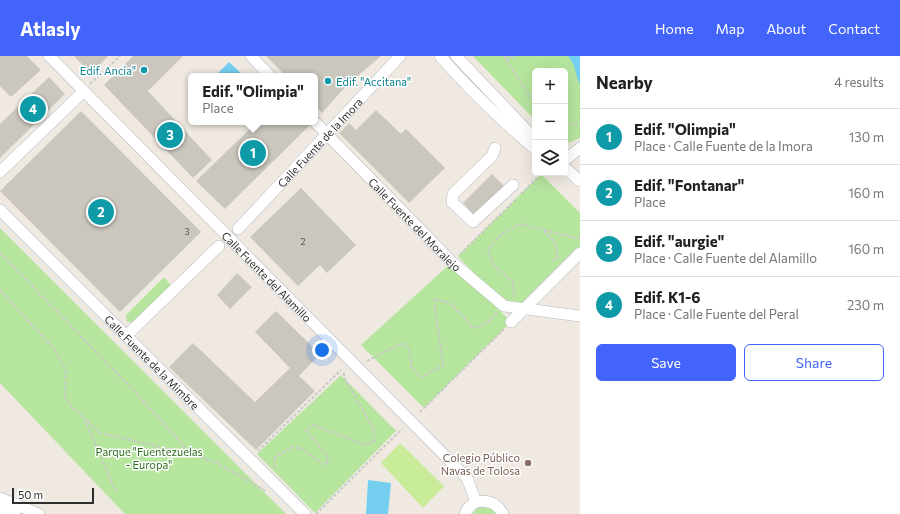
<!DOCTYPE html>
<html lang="en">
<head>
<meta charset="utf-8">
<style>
  :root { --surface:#fff; --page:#f6f6f6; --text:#202124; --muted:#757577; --line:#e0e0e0; --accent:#4264fb }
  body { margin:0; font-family:Commissioner,sans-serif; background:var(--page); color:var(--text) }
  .controls { position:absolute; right:12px; top:12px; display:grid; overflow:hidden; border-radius:6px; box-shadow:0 4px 16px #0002 }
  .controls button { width:36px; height:36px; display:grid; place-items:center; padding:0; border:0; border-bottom:1px solid var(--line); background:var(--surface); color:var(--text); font:20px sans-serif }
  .scale { position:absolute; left:12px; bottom:10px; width:82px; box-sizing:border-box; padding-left:4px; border:2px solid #2e2e2e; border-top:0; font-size:11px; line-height:14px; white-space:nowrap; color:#2e2e2e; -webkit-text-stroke:3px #fff; paint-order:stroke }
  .you { position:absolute; left:322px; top:294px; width:14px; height:14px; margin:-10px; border:3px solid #fff; border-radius:50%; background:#1a73e8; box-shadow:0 0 0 6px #1a73e833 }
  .badge { display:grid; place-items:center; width:26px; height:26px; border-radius:50%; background:var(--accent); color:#fff; font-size:13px; font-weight:700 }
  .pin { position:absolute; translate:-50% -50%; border:2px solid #fff; box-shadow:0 1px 4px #0006 }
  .popup { position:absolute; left:188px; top:17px; width:130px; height:52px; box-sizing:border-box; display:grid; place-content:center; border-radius:6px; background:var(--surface); filter:drop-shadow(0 1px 3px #0005); font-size:13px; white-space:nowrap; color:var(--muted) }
  .popup b { font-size:15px; color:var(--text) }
  .popup::after { content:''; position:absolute; left:50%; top:100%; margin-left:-8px; border:8px solid transparent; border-top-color:var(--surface) }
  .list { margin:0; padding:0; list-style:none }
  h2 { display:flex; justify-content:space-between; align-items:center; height:52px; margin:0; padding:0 16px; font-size:17px }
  h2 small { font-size:13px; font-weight:400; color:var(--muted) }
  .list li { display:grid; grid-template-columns:26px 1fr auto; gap:12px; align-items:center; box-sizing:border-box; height:56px; padding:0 16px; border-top:1px solid var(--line) }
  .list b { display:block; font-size:15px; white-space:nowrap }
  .list p { margin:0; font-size:13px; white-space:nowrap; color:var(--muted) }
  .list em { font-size:13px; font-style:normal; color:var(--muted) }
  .actions { display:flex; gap:8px; padding:12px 16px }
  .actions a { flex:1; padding:9px 0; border:1px solid var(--accent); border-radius:6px; text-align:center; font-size:14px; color:var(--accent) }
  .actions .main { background:var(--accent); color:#fff }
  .icon { flex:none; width:22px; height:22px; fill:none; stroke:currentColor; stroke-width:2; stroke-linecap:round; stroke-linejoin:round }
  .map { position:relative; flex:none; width:580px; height:458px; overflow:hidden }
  header { display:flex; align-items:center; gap:24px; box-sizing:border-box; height:56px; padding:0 20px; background:var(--accent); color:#fff }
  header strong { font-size:19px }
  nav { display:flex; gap:22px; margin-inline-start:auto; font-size:14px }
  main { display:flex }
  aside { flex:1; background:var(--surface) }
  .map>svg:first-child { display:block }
  .green { fill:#b6e59e }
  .pitch { fill:#c9ec9a }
  .water { fill:#75cff0 }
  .building { fill:#cbc7bf }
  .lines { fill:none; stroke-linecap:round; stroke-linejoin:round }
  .minor-casing { stroke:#b4b7c1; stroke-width:12 }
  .path { stroke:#c9c9c9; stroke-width:2; stroke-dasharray:3 2; stroke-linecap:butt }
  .minor { stroke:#fff; stroke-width:11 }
  .culture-dot { fill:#0f9aa8; stroke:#fff; stroke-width:1.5 }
  .education-dot { fill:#8d6e63; stroke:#fff; stroke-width:1.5 }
  .labels { text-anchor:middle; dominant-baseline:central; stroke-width:3; stroke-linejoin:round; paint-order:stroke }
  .number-label { font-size:9px; fill:#555452 }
  .culture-label { font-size:11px; fill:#0d838f; stroke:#fff; text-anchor:end }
  .street-label { font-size:11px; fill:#2e2e2e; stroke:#fff }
  .park-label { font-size:11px; fill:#2c6e1b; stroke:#fff }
  .education-label { font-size:11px; fill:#785e54; stroke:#fff; text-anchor:end }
</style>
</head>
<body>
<header>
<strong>Atlasly</strong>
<nav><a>Home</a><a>Map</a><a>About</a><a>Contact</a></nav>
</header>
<main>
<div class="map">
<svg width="580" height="458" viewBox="0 0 580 458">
  <rect width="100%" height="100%" fill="#efe9e1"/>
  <path class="green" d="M473,0H580V82L571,86L565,87V15H535V64Z
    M541,118L580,157V198L529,250L511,248L496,241L458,200Z
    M0,172L286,458H125L0,327Z
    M452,206L511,266L424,352L361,289Z
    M164,221L172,231L133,266H127L126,259Z
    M341,319L396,375L315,457L257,398Z
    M486,450L493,454L496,458H472L478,452Z"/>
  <path class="pitch" d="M400,387L444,430L423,452L381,407Z"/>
  <path class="water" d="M568,0H580V28C574,16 577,11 568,0Z
    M229,6L243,19L215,20Z
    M368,424L391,427L388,458H366Z"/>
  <path class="building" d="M0,0H27L41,14L11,41L0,30Z
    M74,0H108L91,18Z
    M133,0H183L148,35L212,104L193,122L104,29Z
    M266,0H381L346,30L322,57L315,49V20H286Z
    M49,21L65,38L0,102V68Z
    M376,54L401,78L406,73L445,112L409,147L339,77L349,67L356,74Z
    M81,55L201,176L120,256L0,135Z
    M257,66H307L310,69L225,153L196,125Z
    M492,118L505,131L475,160L463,147Z
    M301,132L356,189L327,217L320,209L298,230L250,181Z
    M237,217L252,231L230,253L217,239Z
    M276,255L320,298L299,320L315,335L256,394L169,311L193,287L255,346L290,312L255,276Z"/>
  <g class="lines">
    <g class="minor-casing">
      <g id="minor">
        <path id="s1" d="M49,0L467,422L476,446"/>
        <path d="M251,0L270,20"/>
        <path d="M440,0C469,33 501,64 535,93"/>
        <path d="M456,0L535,83"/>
        <path id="s2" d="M315,66L452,206L504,250L580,260"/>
        <path d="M495,92L492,100L453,138L452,146L473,166L513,129"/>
        <path d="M565,104L580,92"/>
        <path d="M565,112L580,125"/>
        <path d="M0,116L84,35"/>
        <path id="s3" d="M0,154L305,458"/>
        <path id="s4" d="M238,173L400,0"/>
        <path d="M511,266L580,197"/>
        <path d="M126,280L219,190"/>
        <path d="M0,442L39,458"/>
        <path d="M0,452L15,458"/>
        <path d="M465,458C472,440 495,442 503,458"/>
      </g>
    </g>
    <path class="path" d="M504,0L529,40L535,45
      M506,3L514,0
      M90,28L120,0
      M565,66L580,70
      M521,138L541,118
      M544,175C553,183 558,189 557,202L552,205
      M0,197L137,338L190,397
      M460,198L515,144
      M0,234L54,293L66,315L65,341L72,351L100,377L191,398L217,407L266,435
      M512,241L514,239L513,226L493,209L488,194L500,179L520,168L580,183
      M367,305L402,287L409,292L412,313L421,321L443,310L434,243L450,247L473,272L484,269L497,257
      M420,356L504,273
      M85,364L116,436
      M258,395L341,314
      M275,412L274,402L292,391L303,393L322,408L328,406L327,399L307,377L306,374L313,369L366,389L374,385V374L344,321V317
      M316,458L402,373"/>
    <use href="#minor" class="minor"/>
  </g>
  <g class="culture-dot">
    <circle cx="144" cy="14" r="4"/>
    <circle cx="328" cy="25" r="4"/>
  </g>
  <circle class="education-dot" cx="528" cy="407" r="4"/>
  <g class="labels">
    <g class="number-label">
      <text x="187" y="175">3</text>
      <text x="303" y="185">2</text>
    </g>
    <g class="culture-label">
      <text x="136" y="14">Edif. Ancia"</text>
      <text x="336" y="25" text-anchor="start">Edif. "Accitana"</text>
    </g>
    <g class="street-label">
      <text stroke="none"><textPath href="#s4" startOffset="119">Calle Fuente de la Imora</textPath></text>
      <text stroke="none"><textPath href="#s2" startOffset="143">Calle Fuente del Moralejo</textPath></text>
      <text stroke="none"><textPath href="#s1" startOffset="310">Calle Fuente del Alamillo</textPath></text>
      <text stroke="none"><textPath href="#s3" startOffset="215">Calle Fuente de la Mimbre</textPath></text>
    </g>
    <g class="park-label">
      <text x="149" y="395">Parque "Fuentezuelas<tspan x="149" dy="13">- Europa"</tspan></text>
    </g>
    <g class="education-label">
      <text x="520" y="401">Colegio Público<tspan x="520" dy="13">Navas de Tolosa</tspan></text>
    </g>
  </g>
</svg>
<div class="controls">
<button>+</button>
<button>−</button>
<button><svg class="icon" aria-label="layers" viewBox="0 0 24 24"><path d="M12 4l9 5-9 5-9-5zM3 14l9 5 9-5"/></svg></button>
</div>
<div class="scale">50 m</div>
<div class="you"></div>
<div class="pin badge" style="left:253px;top:97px;background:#0f9aa8">1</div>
<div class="popup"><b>Edif. &quot;Olimpia&quot;</b>Place</div>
<div class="pin badge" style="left:101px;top:156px;background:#0f9aa8">2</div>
<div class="pin badge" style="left:170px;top:79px;background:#0f9aa8">3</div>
<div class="pin badge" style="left:33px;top:53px;background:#0f9aa8">4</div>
</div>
<aside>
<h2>Nearby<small>4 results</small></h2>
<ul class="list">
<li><span class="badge" style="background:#0f9aa8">1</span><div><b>Edif. &quot;Olimpia&quot;</b><p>Place · Calle Fuente de la Imora</p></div><em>130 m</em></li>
<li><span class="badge" style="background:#0f9aa8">2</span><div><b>Edif. &quot;Fontanar&quot;</b><p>Place</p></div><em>160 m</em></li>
<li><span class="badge" style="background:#0f9aa8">3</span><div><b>Edif. &quot;aurgie&quot;</b><p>Place · Calle Fuente del Alamillo</p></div><em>160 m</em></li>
<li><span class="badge" style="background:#0f9aa8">4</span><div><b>Edif. K1-6</b><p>Place · Calle Fuente del Peral</p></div><em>230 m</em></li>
</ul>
<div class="actions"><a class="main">Save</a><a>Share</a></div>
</aside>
</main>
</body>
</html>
